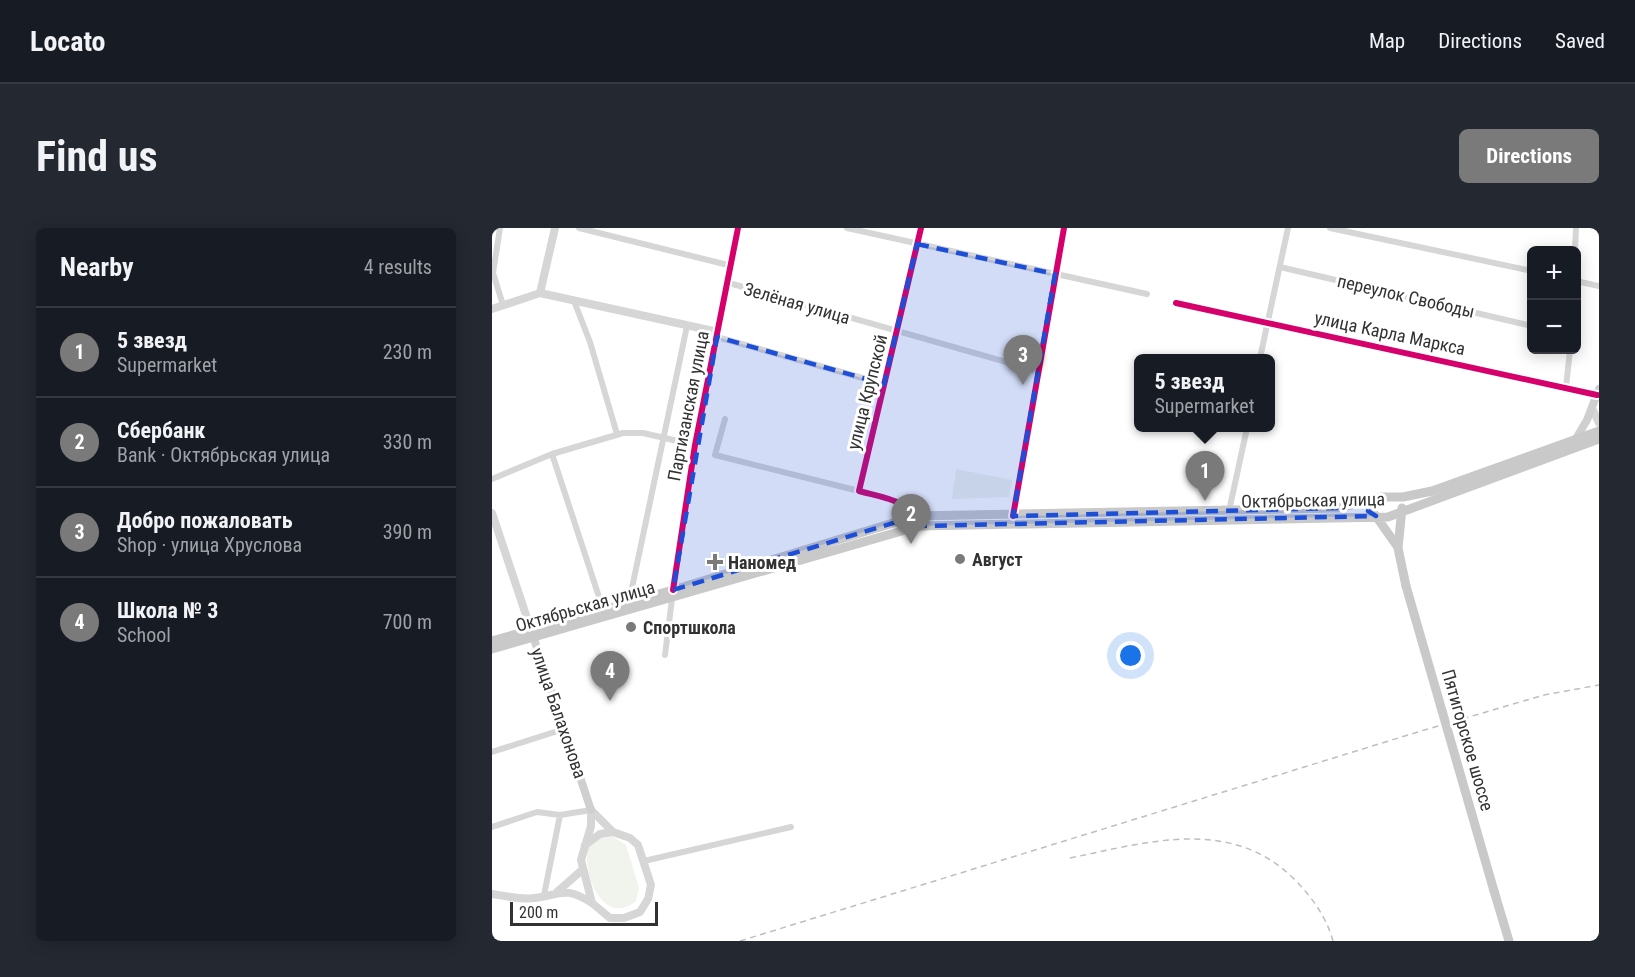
<!DOCTYPE html>
<html lang="en">
<head>
<meta charset="utf-8">
<style>
  :root { --surface:#171b24; --page:#242831; --text:#f1f3f6; --muted:#9ea1a6; --line:#363941; --accent:#7a7a7a }
  body { margin:0; font-family:"Roboto Condensed",sans-serif; background:var(--page); color:var(--text) }
  .controls { position:absolute; right:18px; top:18px; display:grid; overflow:hidden; border-radius:9px; box-shadow:0 3px 15px #0003 }
  .controls button { width:54px; height:54px; display:grid; place-items:center; padding:0; border:0; border-bottom:2px solid var(--line); background:var(--surface); color:var(--text); font:30px sans-serif }
  .scale { position:absolute; left:18px; bottom:15px; width:148px; box-sizing:border-box; padding-left:6px; border:3px solid #323232; border-top:0; font-size:16px; line-height:21px; white-space:nowrap; color:#323232; -webkit-text-stroke:4px #fff; paint-order:stroke }
  .you { position:absolute; left:639px; top:428px; width:21px; height:21px; margin:-15px; border:4px solid #fff; border-radius:50%; background:#1a73e8; box-shadow:0 0 0 9px #1a73e833 }
  .badge { display:grid; place-items:center; width:39px; height:39px; border-radius:50%; background:var(--accent); color:#fff; font-size:20px; font-weight:700 }
  .pin { position:absolute; translate:-50% -50px; filter:drop-shadow(0 2px 3px #0008) }
  .pin::after { content:''; position:absolute; top:32px; width:21px; height:18px; background:inherit; clip-path:polygon(0 0,100% 0,50% 100%) }
  .popup { position:absolute; left:642px; top:126px; width:141px; height:78px; box-sizing:border-box; display:grid; place-content:center; border-radius:9px; background:var(--surface); filter:drop-shadow(0 2px 4px #0005); font-size:20px; white-space:nowrap; color:var(--muted) }
  .popup b { font-size:22px; color:var(--text) }
  .popup::after { content:''; position:absolute; left:50%; top:100%; margin-left:-12px; border:12px solid transparent; border-top-color:var(--surface) }
  .list { margin:0; padding:0; list-style:none }
  h2 { display:flex; justify-content:space-between; align-items:center; height:78px; margin:0; padding:0 24px; font-size:26px }
  h2 small { font-size:20px; font-weight:400; color:var(--muted) }
  .list li { display:grid; grid-template-columns:39px 1fr auto; gap:18px; align-items:center; box-sizing:border-box; height:90px; padding:0 24px; border-top:2px solid var(--line) }
  .list b { display:block; font-size:22px; white-space:nowrap }
  .list p { margin:0; font-size:20px; white-space:nowrap; color:var(--muted) }
  .list em { font-size:20px; font-style:normal; color:var(--muted) }
  .map { position:relative; flex:none; width:1107px; height:713px; overflow:hidden; border-radius:9px }
  header { display:flex; align-items:center; gap:36px; box-sizing:border-box; height:84px; padding:0 30px; background:var(--surface); border-bottom:2px solid var(--line) }
  header strong { font-size:28px }
  nav { display:flex; gap:33px; margin-inline-start:auto; font-size:21px }
  .intro { display:flex; align-items:center; justify-content:space-between; box-sizing:border-box; height:144px; padding:0 36px }
  h1 { margin:0; font-size:42px }
  .button { padding:15px 27px; border-radius:9px; background:var(--accent); color:#fff; font-size:21px; font-weight:700 }
  main { display:flex; gap:36px; padding:0 36px }
  aside { flex:1; background:var(--surface); border-radius:9px; box-shadow:0 3px 15px #0003 }
  .map>svg:first-child { display:block }
  .green { fill:#f0f4ed }
  .lines { fill:none; stroke-linecap:round; stroke-linejoin:round }
  .minor { stroke:#d6d6d6; stroke-width:6 }
  .tertiary { stroke:#d6d6d6; stroke-width:8 }
  .secondary { stroke:#cfcfcf; stroke-width:8 }
  .primary { stroke:#c9c9c9; stroke-width:9 }
  .rail { stroke:#bebebe; stroke-width:1.5; stroke-dasharray:6 4.5; stroke-linecap:butt }
  .primary-bridge { stroke:#c9c9c9; stroke-width:9 }
  .cycleway-casing { stroke:#fff; stroke-width:10 }
  .cycleway { stroke:#d6006c; stroke-width:6 }
  .marked { fill:#1d4ed8; fill-opacity:0.2; stroke:#1d4ed8; stroke-width:4.5; stroke-dasharray:12 8; stroke-linejoin:round }
  .poi-dot { fill:#7a7a7a; stroke:#fff; stroke-width:2 }
  .labels { text-anchor:middle; dominant-baseline:central; stroke-width:6; stroke-linejoin:round; paint-order:stroke }
  .street-label { font-size:18px; fill:#323232; stroke:#fff }
  .poi-label { font-size:18px; font-weight:bold; fill:#323232; stroke:#fff; text-anchor:start }
</style>
</head>
<body>
<header>
<strong>Locato</strong>
<nav><a>Map</a><a>Directions</a><a>Saved</a></nav>
</header>
<div class="intro"><h1>Find us</h1><a class="button">Directions</a></div>
<main>
<aside>
<h2>Nearby<small>4 results</small></h2>
<ul class="list">
<li><span class="badge">1</span><div><b>5 звезд</b><p>Supermarket</p></div><em>230 m</em></li>
<li><span class="badge">2</span><div><b>Сбербанк</b><p>Bank · Октябрьская улица</p></div><em>330 m</em></li>
<li><span class="badge">3</span><div><b>Добро пожаловать</b><p>Shop · улица Хруслова</p></div><em>390 m</em></li>
<li><span class="badge">4</span><div><b>Школа № 3</b><p>School</p></div><em>700 m</em></li>
</ul>
</aside>
<div class="map">
<svg width="1107" height="713" viewBox="0 0 1107 713">
  <rect width="100%" height="100%" fill="#fff"/>
  <path class="green" d="M464,241L520,252L517,269L460,271Z
    M120,608L134,617L147,660L144,673C111,700 90,645 96,619L106,611Z"/>
  <g class="lines">
    <path class="minor" d="M8,0L1,45L11,77
      M87,0L240,38
      M355,0L655,66
      M838,0L1040,43
      M1083,22L1084,0
      M788,39L1040,98
      M1084,53L1107,58
      M237,55L546,143
      M82,73L98,114L125,206
      M684,75L1105,167
      M225,109L392,156
      M768,130L796,0
      M1074,159L1078,122
      M233,191L223,227L367,263
      M60,226L111,381
      M0,251L60,226L131,205H151L203,217
      M737,283L755,200
      M521,288L572,0
      M137,374L195,98
      M173,427L180,371
      M0,524L72,501
      M0,599L45,584L68,587L99,582
      M152,633L299,599
      M52,667L68,587"/>
    <path class="tertiary" d="M48,65L63,0
      M0,81L48,65L226,104
      M1100,180L1107,195
      M0,285L39,402
      M427,298C421,272 388,269 367,263L429,0
      M181,362L203,217L246,0
      M99,582L121,604L138,610L146,617L159,657L156,671L148,684L132,690H118L100,675L89,632L99,598Z
      M93,617L108,606L121,604
      M65,664L90,642
      M0,666C14,668 29,672 43,670C71,666 73,658 100,675"/>
    <path class="secondary" d="M1082,214L1095,192L1107,161
      M39,402L99,582"/>
    <path class="primary" d="M882,272L881,284L905,318
      M910,280L906,320L914,358
      M0,413L181,362L424,288L847,280L889,269H911L940,263L1107,203
      M0,421L427,298L896,289L1107,211
      M1002,663L1017,713"/>
    <path class="rail" d="M578,630C657,614 742,587 806,655C822,672 835,691 841,713
      M248,713L929,503L1052,467L1107,457"/>
    <path class="primary-bridge" d="M914,358L1002,663"/>
    <g class="cycleway-casing">
      <path id="cycleway" d="M684,75L1105,167
        M521,288L572,0
        M427,298C421,272 388,269 367,263L429,0
        M181,362L203,217L246,0"/>
    </g>
    <use href="#cycleway" class="cycleway"/>
  </g>
  <path class="marked" d="M425,16L563,46L521,288L847,280L882,272L876,283L884,288L427,298L424,288L181,362L225,109L392,156Z"/>
  <g class="poi-dot">
    <circle cx="468" cy="331" r="6"/>
    <path d="M220 325h6v6h6v6h-6v6h-6v-6h-6v-6h6z"/>
    <circle cx="139" cy="399" r="6"/>
  </g>
  <g class="labels">
    <g class="street-label">
      <text transform="translate(914 68) rotate(13)">переулок Свободы</text>
      <text transform="translate(305 75) rotate(16)">Зелёная улица</text>
      <text transform="translate(898 105) rotate(12)">улица Карла Маркса</text>
      <text transform="translate(375 164) rotate(-76)">улица Крупской</text>
      <text transform="translate(196 178) rotate(-79)">Партизанская улица</text>
      <text transform="translate(821 272) rotate(-1)">Октябрьская улица</text>
      <text transform="translate(93 378) rotate(-16)">Октябрьская улица</text>
      <text transform="translate(67 485) rotate(71)">улица Балахонова</text>
      <text transform="translate(976 512) rotate(74)">Пятигорское шоссе</text>
    </g>
    <g class="poi-label">
      <text x="480" y="331">Август</text>
      <text x="236" y="334">Наномед</text>
      <text x="151" y="399">Спортшкола</text>
    </g>
  </g>
</svg>
<div class="controls">
<button>+</button>
<button>−</button>
</div>
<div class="scale">200 m</div>
<div class="you"></div>
<div class="pin badge" style="left:713px;top:273px">1</div>
<div class="popup"><b>5 звезд</b>Supermarket</div>
<div class="pin badge" style="left:419px;top:316px">2</div>
<div class="pin badge" style="left:531px;top:157px">3</div>
<div class="pin badge" style="left:118px;top:473px">4</div>
</div>
</main>
</body>
</html>
